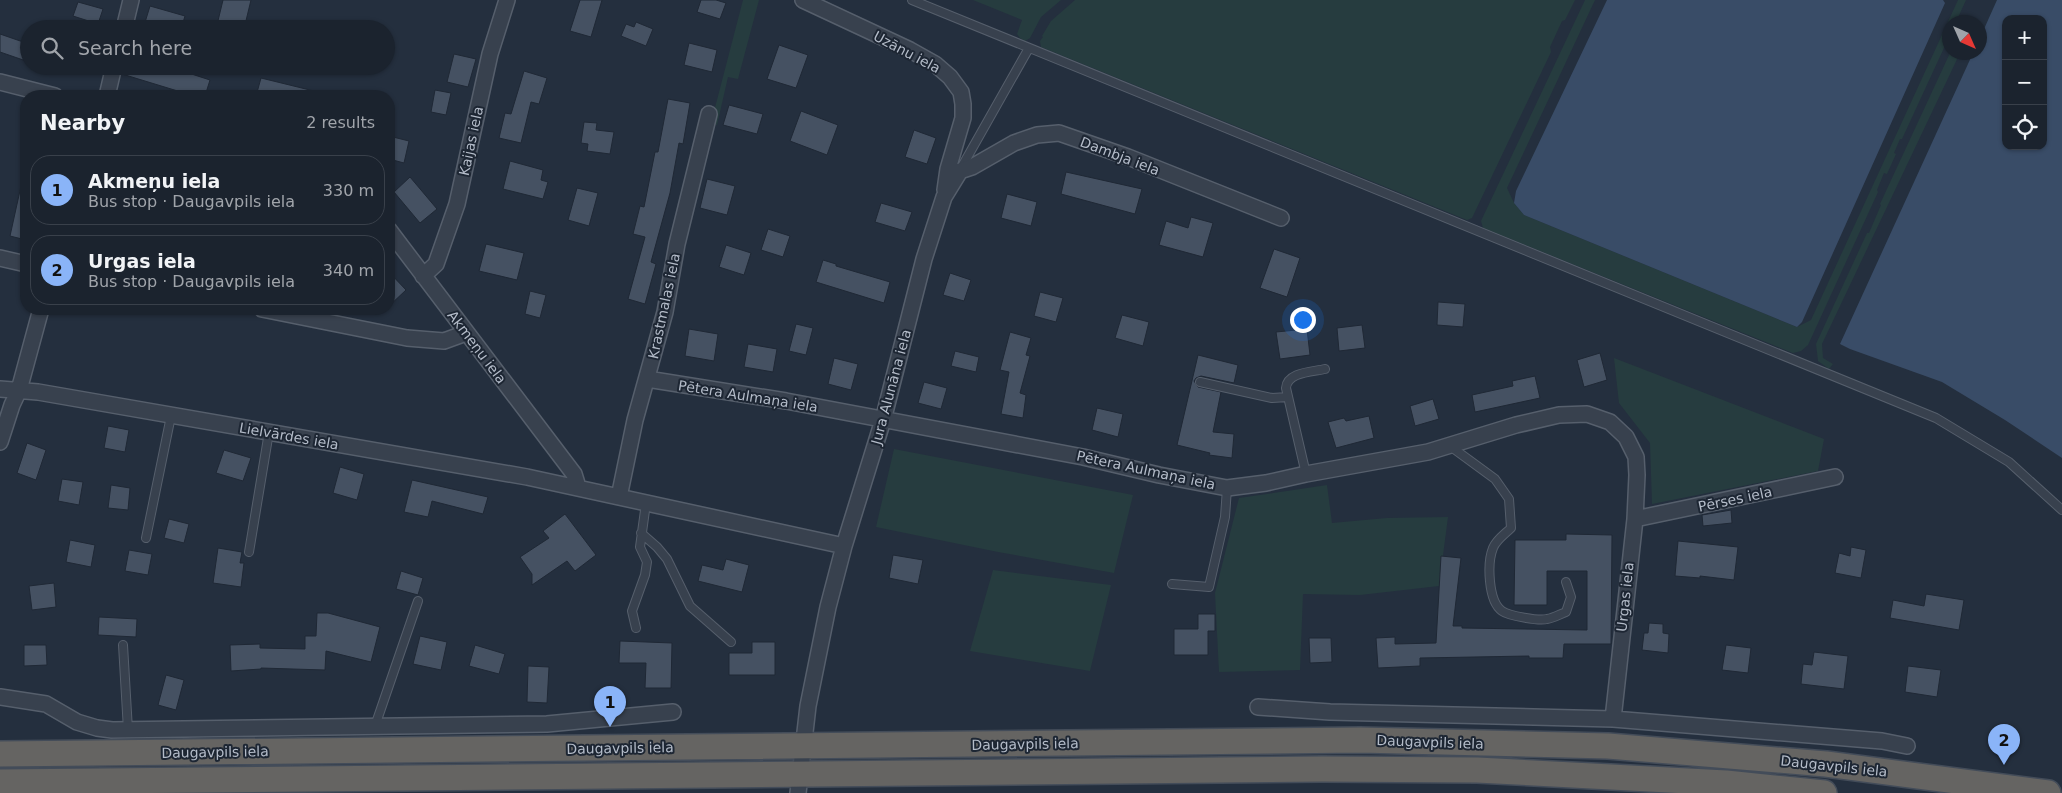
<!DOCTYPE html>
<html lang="en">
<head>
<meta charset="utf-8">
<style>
  :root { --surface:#1b232e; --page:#282f3a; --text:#f1f3f6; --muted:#a0a4aa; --line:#39404a; --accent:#8ab4f8 }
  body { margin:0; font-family:"DejaVu Sans",sans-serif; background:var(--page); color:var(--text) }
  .controls { position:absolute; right:15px; top:15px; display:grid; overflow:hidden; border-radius:10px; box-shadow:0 1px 4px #0004 }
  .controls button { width:45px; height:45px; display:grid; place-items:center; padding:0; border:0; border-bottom:1px solid var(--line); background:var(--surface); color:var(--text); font:25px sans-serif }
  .compass { position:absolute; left:1942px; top:15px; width:45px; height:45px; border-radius:50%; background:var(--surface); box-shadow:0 1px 4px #0004; rotate:135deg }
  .you { position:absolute; left:1302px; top:319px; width:18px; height:18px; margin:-12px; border:4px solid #fff; border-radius:50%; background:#1a73e8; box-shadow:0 0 0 8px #1a73e833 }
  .badge { display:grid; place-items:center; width:32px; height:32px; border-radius:50%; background:var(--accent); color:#111; font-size:16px; font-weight:700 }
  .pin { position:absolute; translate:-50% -41px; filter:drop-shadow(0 1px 2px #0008) }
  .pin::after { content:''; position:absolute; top:26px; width:18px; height:15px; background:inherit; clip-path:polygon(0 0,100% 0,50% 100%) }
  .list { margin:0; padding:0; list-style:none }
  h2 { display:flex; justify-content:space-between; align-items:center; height:65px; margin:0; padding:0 20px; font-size:21px }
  h2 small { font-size:16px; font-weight:400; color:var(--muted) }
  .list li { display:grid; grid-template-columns:32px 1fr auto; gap:15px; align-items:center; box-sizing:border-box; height:70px; margin:0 10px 10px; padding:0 10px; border:1px solid var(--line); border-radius:20px }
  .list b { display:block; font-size:19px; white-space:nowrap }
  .list p { margin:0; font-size:16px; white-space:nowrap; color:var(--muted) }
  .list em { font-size:16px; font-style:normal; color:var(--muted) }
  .icon { flex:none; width:28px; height:28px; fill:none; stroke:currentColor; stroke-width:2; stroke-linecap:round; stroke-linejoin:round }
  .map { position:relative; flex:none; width:2062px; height:793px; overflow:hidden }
  .search { position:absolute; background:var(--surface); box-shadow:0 1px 4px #0004; left:20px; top:20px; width:375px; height:55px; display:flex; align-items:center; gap:12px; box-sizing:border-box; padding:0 18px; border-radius:28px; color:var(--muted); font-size:19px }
  .panel { position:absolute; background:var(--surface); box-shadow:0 1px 4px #0004; left:20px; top:90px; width:375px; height:225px; border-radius:20px }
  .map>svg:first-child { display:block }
  .green { fill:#263c3f }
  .water { fill:#394c67; fill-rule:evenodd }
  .building { fill:#455162; stroke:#1f2835 }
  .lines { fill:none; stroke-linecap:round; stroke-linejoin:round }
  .service-casing { stroke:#565f6c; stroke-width:10 }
  .minor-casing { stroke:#565f6c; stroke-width:18 }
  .trunk-casing { stroke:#434c59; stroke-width:28 }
  .service { stroke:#38414e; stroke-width:8 }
  .minor { stroke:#38414e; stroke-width:15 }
  .trunk { stroke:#656462; stroke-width:25 }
  .labels { text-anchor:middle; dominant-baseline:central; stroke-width:4; stroke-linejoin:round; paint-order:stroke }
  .street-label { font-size:14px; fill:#b4bcc9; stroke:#1d2633 }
</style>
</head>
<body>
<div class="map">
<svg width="2062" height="793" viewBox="0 0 2062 793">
  <rect width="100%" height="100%" fill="#242f3e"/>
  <path class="green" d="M743,0H759L738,79L728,77L717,125L711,123Z
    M973,0H1061L1041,17L1030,38L1025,41L1020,38L1017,34L1022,20Z
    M1075,0H1575L1565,20L1562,21L1550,47L1551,52L1472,218L1467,220L1041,47L1040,41L1043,37L1042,36L1051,21Z
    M1585,0H1595L1507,188L1514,203L1524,215L1797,327L1811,320L1958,0H1966L1956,22H1950L1949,37L1902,139H1900L1894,153L1896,154L1887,174L1884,173L1877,190L1878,192L1808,345L1801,351L1793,353L1483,228L1481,221Z
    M1950,53H1960L1822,344L1823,358L1833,364L1829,369L1818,361L1816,344L1867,233H1869L1881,205L1880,204Z
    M1614,358L1824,439L1818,471L1652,504L1650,443L1619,403Z
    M894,449L1133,495L1114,573L998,552L876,527Z
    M1327,485L1332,523L1387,518L1448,517L1439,586L1360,595L1303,594L1300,670L1219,672L1215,593L1239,498Z
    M993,570L1111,585L1090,671L970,651Z"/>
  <path class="water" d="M1607,0H1943L1945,3L1802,322L1797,327L1524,215L1514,203L1516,191Z
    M1997,0H2062V458L2005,420L1942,382L1850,349L1840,344L1973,53L1980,52V38ZM2006,19H2043V146H2006Z"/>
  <path class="building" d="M223,0H251L244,29H216Z
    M580,0H602L591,37L570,31Z
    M701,0H716L726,3L720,19L697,12Z
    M78,2L103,9L98,24L73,16Z
    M150,6L185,16L181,29H143Z
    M636,22L653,29L646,46L621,36L626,24L634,27Z
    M0,34L29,44V62L0,52Z
    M689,43L717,50L712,72L684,65Z
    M779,45L808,55L796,88L767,79Z
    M454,54L476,59L468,87L447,82Z
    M123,66H167L210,80L205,96H194L122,74Z
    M524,71L547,78L539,104L531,102L521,143L499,138L505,113L511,114Z
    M261,78L314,91V96H256Z
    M435,90L451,93L446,115L431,112Z
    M668,99L690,103L683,144L679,143L670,193L651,262L656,264L645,304L628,299L645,237L633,234L640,206L644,207L655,152H658Z
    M729,105L763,114L757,134L723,125Z
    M801,111L838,125L827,155L790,141Z
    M584,122L597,123L596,130L614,132L610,154L587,151L588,144L581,143Z
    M914,130L936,138L927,164L905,157Z
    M389,136L409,141L404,163L389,159Z
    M510,161L543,170L541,180L548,182L543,199L503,189Z
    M1066,172L1142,189L1135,214L1061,194Z
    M410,177L437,209L420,223L394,192Z
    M707,179L735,186L727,215L700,208Z
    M21,186L26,187V240L10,236Z
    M577,188L598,193L589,226L568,220Z
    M1007,194L1037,202L1031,226L1001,218Z
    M881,203L912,212L905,231L875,222Z
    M1191,217L1213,223L1203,257L1159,245L1166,221L1188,228Z
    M768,229L790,236L783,257L761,250Z
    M486,244L524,253L517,280L479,271Z
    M726,245L751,253L744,275L719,267Z
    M1274,249L1300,258L1287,297L1260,288Z
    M823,260L836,264V266L890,282L884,303L816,282Z
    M389,272L406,290L389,306Z
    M950,273L971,280L964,301L943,295Z
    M530,291L546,295L540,318L525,314Z
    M1040,292L1063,298L1056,322L1034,316Z
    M1438,302L1465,304L1463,327L1437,325Z
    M1122,315L1149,322L1143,346L1115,338Z
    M796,324L813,328L806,355L789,351Z
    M1362,325L1365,348L1339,351L1337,328Z
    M689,329L718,334L714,361L685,356Z
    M1307,329L1310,355L1280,359L1276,332Z
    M1010,332L1031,338L1026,355L1030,356L1020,393L1026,395L1023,418L1001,414L1009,372L1000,370Z
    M748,344L777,349L773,372L744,367Z
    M955,351L979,357L976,372L951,366Z
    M1600,353L1607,380L1584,387L1577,360Z
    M1198,355L1238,365L1234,383L1201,376L1196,378L1194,381L1198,387L1221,392L1213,432L1234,434L1232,458L1209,455L1210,453L1177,445Z
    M834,358L858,364L851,390L828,384Z
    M1535,376L1540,398L1475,412L1472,395L1513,386L1512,381Z
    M924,382L947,388L941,409L918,403Z
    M1433,399L1439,419L1415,426L1410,406Z
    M1097,408L1123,414L1118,437L1092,430Z
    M1369,416L1374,438L1336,448L1328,422L1344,418L1346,421Z
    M108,426L129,430L125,452L104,448Z
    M27,443L46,450L36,480L17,473Z
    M224,450L251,458L243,481L216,473Z
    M340,467L364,474L357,500L333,493Z
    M62,479L83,482L79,505L58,501Z
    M412,480L488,497L483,514L432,501L428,517L404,512Z
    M111,485L130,488L128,510L108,508Z
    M1731,510L1732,523L1703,526L1702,515Z
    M565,514L596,555L575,571L567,561L532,585V574L520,557L549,538L543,531Z
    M169,519L189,524L184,543L164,538Z
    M1566,534L1612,535L1611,644H1564L1563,658H1529V656L1420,658V666L1378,668L1376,638L1395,637V644L1436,643L1441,556L1461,558L1453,626H1462V628L1587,630V571H1547V605H1514L1515,540H1566Z
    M70,540L95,545L91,567L66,562Z
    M1678,541L1738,547L1734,580L1700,576V578L1675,576Z
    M1851,547L1866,550L1861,578L1835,573L1839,553L1850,556Z
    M218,548L242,552L240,563H244L241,587L213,583Z
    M129,550L152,554L148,575L125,571Z
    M893,555L923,560L918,584L889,578Z
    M726,559L749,565L742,592L698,581L702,565L723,570Z
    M401,571L423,578L418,595L396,589Z
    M54,583L56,607L32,610L29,586Z
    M1926,594L1964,600L1959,630L1890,618L1893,600L1924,606Z
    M317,613H328L380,627L371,662L326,651L325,670L261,668V669L231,671L230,645L260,644V648L305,649V636H316Z
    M1198,614H1215V631H1208V655H1174V629H1198Z
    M99,617L137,619L136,637L98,635Z
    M1649,623L1663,624V633L1669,634L1668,653L1642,650L1644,633H1648Z
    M420,636L447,642L441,670L413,664Z
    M1309,638H1331L1332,662L1310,663Z
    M620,641L672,643L671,688H645L646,663H619Z
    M752,642H775V675H729V653H752Z
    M24,645H46L47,665L24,666Z
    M475,645L505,654L499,674L469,666Z
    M1726,645L1751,648L1748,673L1722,670Z
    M1814,652L1848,656L1844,689L1801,684L1803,664L1812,665Z
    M528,666L549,667L547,703L527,702Z
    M1908,666L1941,670L1937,697L1905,692Z
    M166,675L184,680L176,710L158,705Z"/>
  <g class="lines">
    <g class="service-casing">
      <path id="service" d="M912,0L1936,418L2009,462L2062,510
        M960,170L1029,48
        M1200,382L1272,398L1288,397
        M1450,446L1495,479L1509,499L1511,528C1505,534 1496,540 1493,548C1487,563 1488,601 1502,611C1509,616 1539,621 1547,619C1554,618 1560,614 1566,612L1571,597L1566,582
        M1306,474L1286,388C1287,372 1312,372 1325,369
        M641,533L657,547L667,559L690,606L731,642
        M146,538L171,416
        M249,552L269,432
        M1172,584L1209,587L1225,517L1227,488
        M636,628L632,611L645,575L647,562L640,547L646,503
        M123,645L128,730
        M375,726L418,601"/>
    </g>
    <g class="minor-casing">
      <path id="minor" d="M803,0L910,50L935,64L950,77L961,92L963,104V118L948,169L945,190
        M124,29L131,0
        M0,82L55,96
        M107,96L114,66
        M389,230L574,474L578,487
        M0,258L26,264
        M423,276L436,264L457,204L490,54L507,0
        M262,309L407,338L444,341L466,333
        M647,379L786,401L1083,457L1159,475L1227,488L1266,483L1306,474L1428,452L1516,425L1559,415L1587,414L1610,422L1626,437L1636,457L1637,475L1635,519L1613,719
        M0,389L38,392L527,477L844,546
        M0,442L12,405L19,390L41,309
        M619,497L635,420L665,312L677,244L709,114
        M1635,519L1835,477
        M0,697L46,704L77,722L97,728L112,730L547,724L673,712
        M1258,707L1330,712L1613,719L1882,741L1907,746
        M798,793L808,706L828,607L844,546L883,420L924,259L944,197L960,171L972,167L1014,143L1037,135L1059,133L1128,157L1281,218"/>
    </g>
    <g class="trunk-casing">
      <path id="trunk" d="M0,754L1360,740L1608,746L1826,764L2048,793
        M0,782L1322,769L1477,770L1726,783L1824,793"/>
    </g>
    <use href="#service" class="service"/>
    <use href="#minor" class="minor"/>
    <use href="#trunk" class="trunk"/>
  </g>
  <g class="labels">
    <g class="street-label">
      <text transform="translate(907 52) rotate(28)">Uzānu iela</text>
      <text transform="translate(471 141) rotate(-78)">Kaijas iela</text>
      <text transform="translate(1120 156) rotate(21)">Dambja iela</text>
      <text transform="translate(664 306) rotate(-78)">Krastmalas iela</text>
      <text transform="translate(477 347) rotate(53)">Akmeņu iela</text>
      <text transform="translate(891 387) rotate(-75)">Jura Alunāna iela</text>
      <text transform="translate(748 396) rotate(9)">Pētera Aulmaņa iela</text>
      <text transform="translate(289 436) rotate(10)">Lielvārdes iela</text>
      <text transform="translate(1146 470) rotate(12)">Pētera Aulmaņa iela</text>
      <text transform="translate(1735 499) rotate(-12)">Pērses iela</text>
      <text transform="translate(1625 597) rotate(-84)">Urgas iela</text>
      <text transform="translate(1430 742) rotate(2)">Daugavpils iela</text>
      <text transform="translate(1025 744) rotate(-1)">Daugavpils iela</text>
      <text transform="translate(620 748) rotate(-1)">Daugavpils iela</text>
      <text transform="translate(215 752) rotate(-1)">Daugavpils iela</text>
      <text transform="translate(1834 766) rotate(6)">Daugavpils iela</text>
    </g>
  </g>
</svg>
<div class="controls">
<button>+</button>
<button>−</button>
<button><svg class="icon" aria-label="locate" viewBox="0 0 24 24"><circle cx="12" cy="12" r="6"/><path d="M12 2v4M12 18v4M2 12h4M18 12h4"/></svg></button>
</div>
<svg class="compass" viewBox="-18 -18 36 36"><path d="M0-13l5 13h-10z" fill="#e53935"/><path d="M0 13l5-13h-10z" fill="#a0a4aa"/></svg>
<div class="you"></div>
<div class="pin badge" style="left:610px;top:727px">1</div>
<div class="pin badge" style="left:2004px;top:765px">2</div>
<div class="search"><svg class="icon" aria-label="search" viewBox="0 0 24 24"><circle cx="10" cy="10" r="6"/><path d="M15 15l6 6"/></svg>Search here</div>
<section class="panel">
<h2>Nearby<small>2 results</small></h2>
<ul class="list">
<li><span class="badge">1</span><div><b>Akmeņu iela</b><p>Bus stop · Daugavpils iela</p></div><em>330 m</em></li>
<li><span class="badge">2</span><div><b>Urgas iela</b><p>Bus stop · Daugavpils iela</p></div><em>340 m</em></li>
</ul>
</section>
</div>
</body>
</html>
